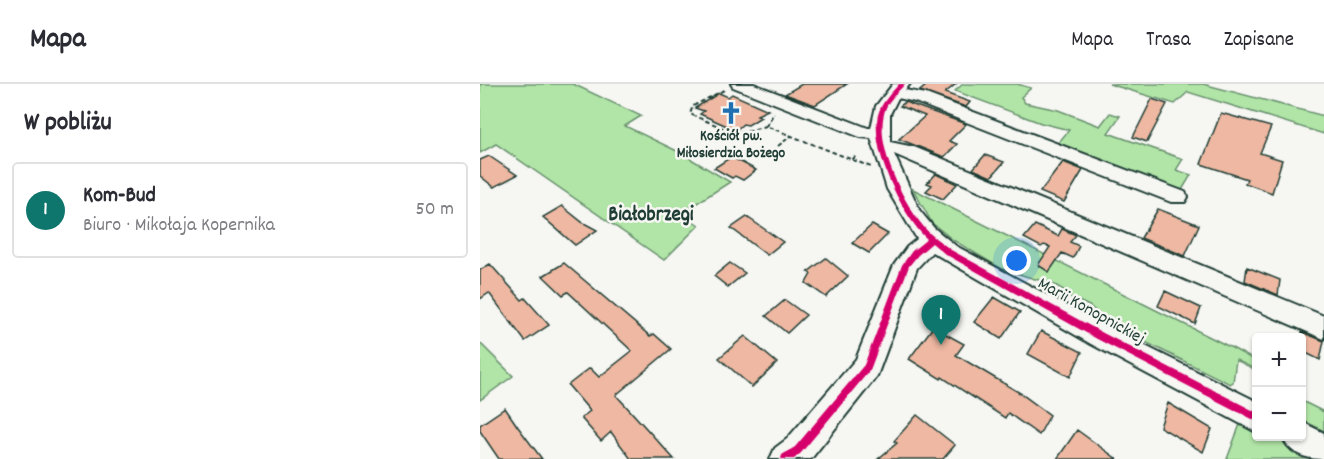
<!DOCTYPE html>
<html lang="pl">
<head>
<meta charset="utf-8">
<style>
  :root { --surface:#fff; --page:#f2f2f3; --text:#2b2b33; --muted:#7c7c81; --line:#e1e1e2; --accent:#0f766e }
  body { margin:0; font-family:Dekko,sans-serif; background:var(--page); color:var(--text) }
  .controls { position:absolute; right:18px; bottom:18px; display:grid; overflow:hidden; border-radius:6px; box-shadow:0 2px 4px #0004 }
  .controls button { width:54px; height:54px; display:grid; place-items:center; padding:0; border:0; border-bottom:2px solid var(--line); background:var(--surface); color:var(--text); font:30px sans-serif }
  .you { position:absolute; left:537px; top:177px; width:21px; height:21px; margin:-15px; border:4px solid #fff; border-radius:50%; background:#1a73e8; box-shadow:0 0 0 9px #1a73e833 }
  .badge { display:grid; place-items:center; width:39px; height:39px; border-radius:50%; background:var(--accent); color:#fff; font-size:20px; font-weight:700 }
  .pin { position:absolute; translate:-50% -50px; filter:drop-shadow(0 2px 3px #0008) }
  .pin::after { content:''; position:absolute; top:32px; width:21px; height:18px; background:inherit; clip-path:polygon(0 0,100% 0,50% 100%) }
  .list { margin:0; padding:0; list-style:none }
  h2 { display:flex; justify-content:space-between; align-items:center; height:78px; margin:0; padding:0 24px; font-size:26px }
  h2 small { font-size:20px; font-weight:400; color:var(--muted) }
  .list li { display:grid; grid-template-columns:39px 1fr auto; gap:18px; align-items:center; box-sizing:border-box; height:96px; margin:0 12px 12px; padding:0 12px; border:2px solid var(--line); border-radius:6px }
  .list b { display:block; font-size:22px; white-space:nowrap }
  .list p { margin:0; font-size:20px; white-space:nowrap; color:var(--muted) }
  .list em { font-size:20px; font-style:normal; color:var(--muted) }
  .map { position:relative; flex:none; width:844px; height:375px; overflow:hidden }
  header { display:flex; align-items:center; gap:36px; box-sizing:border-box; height:84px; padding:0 30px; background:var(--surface); border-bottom:2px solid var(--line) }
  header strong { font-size:28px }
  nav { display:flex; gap:33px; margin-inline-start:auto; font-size:21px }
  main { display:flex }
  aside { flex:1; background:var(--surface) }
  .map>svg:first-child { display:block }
  .green { fill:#b1e5a7; stroke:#68916e; stroke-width:1.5 }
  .building { fill:#eeb8a2; stroke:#1f3d34; stroke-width:1.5 }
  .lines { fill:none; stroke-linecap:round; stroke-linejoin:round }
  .minor-casing { stroke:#1f3d34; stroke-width:4 }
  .path { stroke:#1f3d34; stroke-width:2; stroke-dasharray:4.5 3; stroke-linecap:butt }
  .minor { fill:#f6f6f2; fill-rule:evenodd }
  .cycleway-casing { stroke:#f6f6f2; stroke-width:3 }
  .cycleway { fill:#d6006c; fill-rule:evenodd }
  .labels { text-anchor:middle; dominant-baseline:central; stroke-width:5; stroke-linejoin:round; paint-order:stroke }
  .far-poi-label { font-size:15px; font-weight:bold; fill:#1f3d34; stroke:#f6f6f2 }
  .street-label { font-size:18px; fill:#1f3d34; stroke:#f6f6f2 }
  .quarter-label { font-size:21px; font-weight:bold; fill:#1f3d34; stroke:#f6f6f2 }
</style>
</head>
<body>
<header>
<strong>Mapa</strong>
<nav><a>Mapa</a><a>Trasa</a><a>Zapisane</a></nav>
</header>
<main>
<aside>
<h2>W pobliżu<small></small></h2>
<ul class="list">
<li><span class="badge">1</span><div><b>Kom-Bud</b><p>Biuro · Mikołaja Kopernika</p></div><em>50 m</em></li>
</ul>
</aside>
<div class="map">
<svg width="844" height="375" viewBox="0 0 844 375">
  <rect width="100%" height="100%" fill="#f6f6f2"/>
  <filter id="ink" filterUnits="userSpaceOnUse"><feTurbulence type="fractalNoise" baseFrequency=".0167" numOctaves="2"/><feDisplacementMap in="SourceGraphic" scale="12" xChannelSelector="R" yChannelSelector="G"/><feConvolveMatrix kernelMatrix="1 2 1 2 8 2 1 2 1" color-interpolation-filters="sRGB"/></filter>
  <g filter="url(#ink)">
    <path class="green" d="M0,0H93L161,32L145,42L199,68L250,98L201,129L219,141L184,176L16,60L0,69Z
      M483,0H537L551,4L541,13L545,19L578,26L620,42L630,29L640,32L628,49L703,75L696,86L711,91L699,111L574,64L589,46L561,39L475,7Z
      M629,0H723L844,32V50L708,8L695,20Z
      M433,105L754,265L776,277V286L756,276L753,298L750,300L639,245L609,222L588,212L590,210L575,201L522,185L473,156L452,139Z
      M0,259L33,292L0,316Z
      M822,317L844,328V347L822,336Z
      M765,327L776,334V352L804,353L837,375H747Z"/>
    <path class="building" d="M322,0H367L335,21L305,10Z
      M448,0H476L465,9L490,18L486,23L440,7Z
      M239,9L248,13L252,10L288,26L277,31L281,33L268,41L263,40L256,46L220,30L224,27L215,24Z
      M672,15L687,20L667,58L653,53Z
      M425,18L486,40L469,57L477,60L464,73L419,55L445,32L420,22Z
      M741,29L791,43L780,69L802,76L792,109L765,99L767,95L721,80Z
      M505,71L524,78L511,93L493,85Z
      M9,72L37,91L14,103L0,92V76Z
      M251,73L261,78L276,86L263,96L255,92L252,94L234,84Z
      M583,78L603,86L584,118L560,108Z
      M456,90L477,100L463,115L446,107L452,101L447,99Z
      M82,122L102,138L117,146L95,161L63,133Z
      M678,125L719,141L705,172L661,154Z
      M267,133L280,142L303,158L287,171L251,144Z
      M392,141L408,150L389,169L372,159Z
      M555,141L578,152L582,145L596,151L590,158L599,162L593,174L582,169L569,188L558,181L570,163L564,161L561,163L544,154Z
      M346,174L368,192L346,213L326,199L331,190L328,188Z
      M84,179L170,252L174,250L191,265L136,311L194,375H151L131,348L121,357L101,334L110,327L88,301L110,284L119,293L152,267L88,208L83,211L63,192Z
      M250,179L265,189L248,203L234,192Z
      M10,180L42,216L45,214L69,241L45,257L9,209L0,215V186Z
      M767,183L800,196L798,211L765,197Z
      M685,207L721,224L715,240L678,222Z
      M514,213L540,228L521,255L494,238Z
      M305,216L326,231L307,249L286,232Z
      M453,243L484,260L476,271L540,309L570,331L559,351L528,329L525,334L462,293L461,295L429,275Z
      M561,247L602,268L590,293L548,270Z
      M822,248L844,257L840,276L822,267Z
      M265,252L297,279L272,303L239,274Z
      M688,319L732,345L723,368L680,343Z
      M25,324L38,343L62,375H19L0,347V341Z
      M437,331L475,361L463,375H398L417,359L414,357Z
      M597,346L637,375H577Z"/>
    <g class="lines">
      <g class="minor-casing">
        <path id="minor" d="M251,0H274L388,44H391L396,22L413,0H430L425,6L446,10L705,108L708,113L705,118H691L435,18L418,14L410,30V58L434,63L844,232V255L414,70L440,127L454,144L476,162L629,244L776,317V348L611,260L452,168L437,184L397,292L331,375H290L295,364L307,355L376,275L414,181L427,163L437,155L407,105L391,54L380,53L253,3Z
          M822,338L844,349V375C826,375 809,370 802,352H822Z"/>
      </g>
      <path class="path" d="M244,6L213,22L210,30L257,50L286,42L391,83
        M286,42L294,29
        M298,62L311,52
        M372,76L377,71"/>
      <use href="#minor" class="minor"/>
      <g class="cycleway-casing">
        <path id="cycleway" d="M419,0H425C417,9 406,18 404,30C396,63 422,116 443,142C450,151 461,158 471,166L623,249L776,328V337L617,255L465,170L452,159L438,171L429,182L390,286L321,369L314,375H301L302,371L315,363L384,281L422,181L432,167L447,155C422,131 390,66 398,31C401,19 411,9 419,0Z"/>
      </g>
      <use href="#cycleway" class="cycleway"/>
    </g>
  </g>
  <defs>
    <g id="church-bare" transform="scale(1.8)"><path d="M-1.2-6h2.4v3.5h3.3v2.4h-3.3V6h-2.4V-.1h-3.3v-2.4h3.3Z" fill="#1f6fb2" stroke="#f6f6f2" stroke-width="2.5" paint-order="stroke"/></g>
  </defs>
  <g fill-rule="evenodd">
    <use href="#church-bare" x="251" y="29"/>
  </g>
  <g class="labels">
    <g class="far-poi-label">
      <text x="251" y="53">Kościół pw.<tspan x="251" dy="17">Miłosierdzia Bożego</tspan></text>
    </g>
    <g class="street-label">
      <text transform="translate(611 228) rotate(29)">Marii Konopnickiej</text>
    </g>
    <g class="quarter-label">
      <text x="171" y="132">Białobrzegi</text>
    </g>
  </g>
</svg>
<div class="controls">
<button>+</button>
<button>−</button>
</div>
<div class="you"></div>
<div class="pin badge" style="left:461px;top:261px">1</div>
</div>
</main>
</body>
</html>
